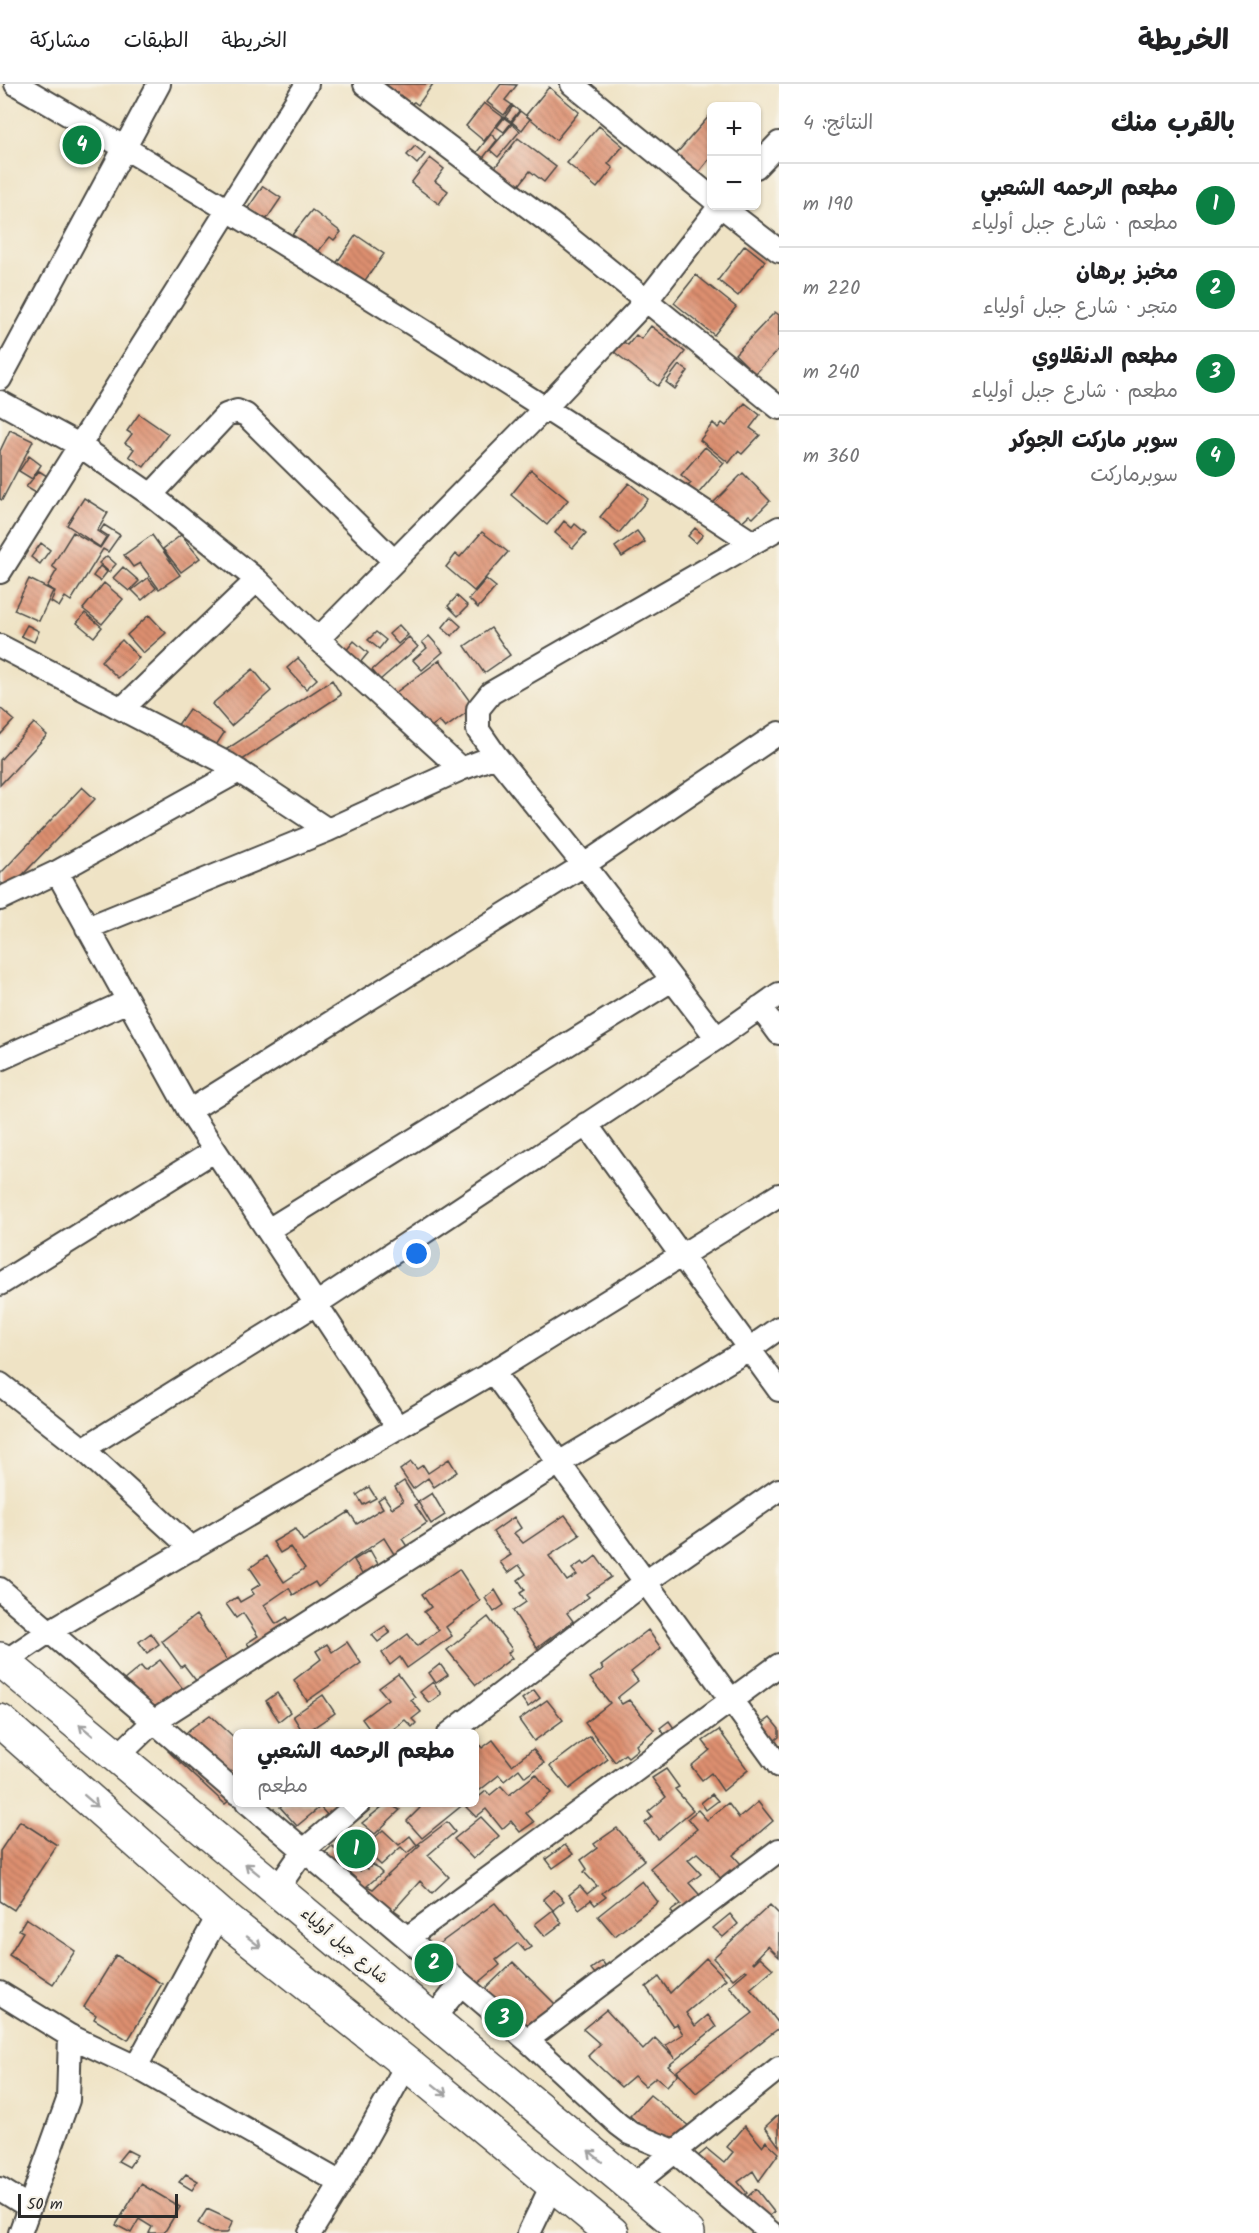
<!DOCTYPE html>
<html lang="ar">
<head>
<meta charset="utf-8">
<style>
  :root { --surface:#fff; --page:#f2f2f2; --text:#202124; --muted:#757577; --line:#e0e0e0; --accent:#0b8043 }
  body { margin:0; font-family:Kalam,"Playpen Sans Arabic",sans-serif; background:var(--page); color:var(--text); direction:rtl }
  .controls { position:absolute; right:18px; top:18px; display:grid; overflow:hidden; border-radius:9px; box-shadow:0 2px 4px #0004 }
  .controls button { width:54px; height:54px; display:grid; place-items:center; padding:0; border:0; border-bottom:2px solid var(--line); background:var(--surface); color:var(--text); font:30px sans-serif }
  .scale { position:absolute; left:18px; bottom:15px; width:160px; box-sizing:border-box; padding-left:6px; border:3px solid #2b2b2b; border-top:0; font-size:16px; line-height:21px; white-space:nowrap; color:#2b2b2b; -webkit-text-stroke:4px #f7f3e8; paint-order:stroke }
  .you { position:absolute; left:417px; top:1170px; width:21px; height:21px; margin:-15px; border:4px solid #fff; border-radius:50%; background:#1a73e8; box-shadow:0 0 0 9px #1a73e833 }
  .badge { display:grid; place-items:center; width:39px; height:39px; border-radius:50%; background:var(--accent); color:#fff; font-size:20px; font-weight:700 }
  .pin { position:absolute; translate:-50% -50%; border:3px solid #fff; box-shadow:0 2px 6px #0006 }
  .popup { position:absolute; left:233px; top:1645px; width:246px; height:78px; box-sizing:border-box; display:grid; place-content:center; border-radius:9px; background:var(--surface); filter:drop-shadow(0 2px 4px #0005); font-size:20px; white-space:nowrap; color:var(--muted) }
  .popup b { font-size:22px; color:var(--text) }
  .popup::after { content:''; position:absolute; left:50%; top:100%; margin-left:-12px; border:12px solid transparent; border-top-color:var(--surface) }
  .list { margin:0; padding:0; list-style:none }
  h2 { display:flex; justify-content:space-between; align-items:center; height:78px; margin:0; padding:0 24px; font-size:26px }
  h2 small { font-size:20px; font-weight:400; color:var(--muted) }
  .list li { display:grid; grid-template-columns:39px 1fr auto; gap:18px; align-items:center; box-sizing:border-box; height:84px; padding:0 24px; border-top:2px solid var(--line) }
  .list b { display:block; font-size:22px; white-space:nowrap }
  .list p { margin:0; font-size:20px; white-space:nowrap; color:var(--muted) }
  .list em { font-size:20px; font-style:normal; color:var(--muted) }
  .map { position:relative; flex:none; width:779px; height:2149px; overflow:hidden; direction:ltr }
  header { display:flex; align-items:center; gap:36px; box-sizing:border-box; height:84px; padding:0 30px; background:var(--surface); border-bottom:2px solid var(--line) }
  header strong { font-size:28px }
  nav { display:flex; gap:33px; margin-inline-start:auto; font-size:21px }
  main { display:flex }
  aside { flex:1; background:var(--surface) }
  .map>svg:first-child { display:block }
  .building { fill:url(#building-back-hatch) }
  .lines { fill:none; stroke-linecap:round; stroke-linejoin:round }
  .minor-casing { stroke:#484742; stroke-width:26 }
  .primary-casing { stroke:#484742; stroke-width:36 }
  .minor { stroke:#fff; stroke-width:22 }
  .primary { stroke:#fff; stroke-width:33 }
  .oneway { stroke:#a0a0a0 }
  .labels { text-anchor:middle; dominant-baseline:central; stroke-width:5; stroke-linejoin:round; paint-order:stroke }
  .street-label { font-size:16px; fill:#2b2b2b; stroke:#f7f3e8 }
</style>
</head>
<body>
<header>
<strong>الخريطة</strong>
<nav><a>الخريطة</a><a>الطبقات</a><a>مشاركة</a></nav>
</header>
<main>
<aside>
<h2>بالقرب منك<small>النتائج: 4</small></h2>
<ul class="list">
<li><span class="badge">1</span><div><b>مطعم الرحمه الشعبي</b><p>مطعم · شارع جبل أولياء</p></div><em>190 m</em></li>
<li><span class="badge">2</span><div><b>مخبز برهان</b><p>متجر · شارع جبل أولياء</p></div><em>220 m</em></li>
<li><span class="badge">3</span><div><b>مطعم الدنقلاوي</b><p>مطعم · شارع جبل أولياء</p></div><em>240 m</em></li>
<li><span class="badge">4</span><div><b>سوبر ماركت الجوكر</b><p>سوبرماركت</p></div><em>360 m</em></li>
</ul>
</aside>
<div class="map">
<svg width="779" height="2149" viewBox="0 0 779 2149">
  <defs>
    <pattern id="building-back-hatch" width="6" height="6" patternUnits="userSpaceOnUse" patternTransform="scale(1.5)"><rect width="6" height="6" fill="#dd8f6f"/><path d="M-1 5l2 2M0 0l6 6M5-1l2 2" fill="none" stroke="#b3755b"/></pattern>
  </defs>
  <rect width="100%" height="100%" fill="#f7f3e8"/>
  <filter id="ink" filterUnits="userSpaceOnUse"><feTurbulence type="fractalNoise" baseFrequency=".0167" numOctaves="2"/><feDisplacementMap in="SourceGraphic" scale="12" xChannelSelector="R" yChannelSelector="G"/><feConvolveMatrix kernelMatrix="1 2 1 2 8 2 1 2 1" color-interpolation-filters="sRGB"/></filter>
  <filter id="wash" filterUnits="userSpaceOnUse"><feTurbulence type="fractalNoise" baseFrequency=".008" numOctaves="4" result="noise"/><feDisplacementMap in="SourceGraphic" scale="24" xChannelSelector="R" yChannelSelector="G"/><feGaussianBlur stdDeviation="1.35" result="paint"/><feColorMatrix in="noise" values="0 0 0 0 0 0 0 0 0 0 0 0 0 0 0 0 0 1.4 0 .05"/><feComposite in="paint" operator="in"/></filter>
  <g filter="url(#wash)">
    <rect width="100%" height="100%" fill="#efe3c5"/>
    <g id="blocks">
      <path class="building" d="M380,0H433L418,21L414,18L409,21Z
        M501,0L517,1L505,16L512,21L504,31L487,18Z
        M549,3L579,28L556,56L526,31Z
        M484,19L503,33L484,57L466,42Z
        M513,22L519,27L511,37L505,33Z
        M520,27L530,35L522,46L512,38Z
        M711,30V73L698,89L676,70Z
        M504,34L511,39L504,48L497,43Z
        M512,40L520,47L498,73L490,66Z
        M599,42L623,62L608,80L613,84L597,104L567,79Z
        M491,50L497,56L480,78L473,73Z
        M518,54L556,83L544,98L530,87L517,104L493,86Z
        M415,62L425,70L417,80L407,71Z
        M430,74L444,85L435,97L448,107L439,120L411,99Z
        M263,102L281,114L266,136L248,124Z
        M312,126L341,148L334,156L330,153L308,180L284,161Z
        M356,151L384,170L353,213L326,194Z
        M745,161L765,177L738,212L718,196Z
        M696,191L736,223L714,251L674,219Z
        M775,228L779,231V265L755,290L735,270Z
        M651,242L685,268L658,302L613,267L622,257L628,261L636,251L641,255Z
        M679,281L688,287L675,305L666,298Z
        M745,319L760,331L750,344L760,351L742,370L738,367L729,379L700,356L713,339L718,344L722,339L726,342Z
        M139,330L168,350L144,383L129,372L134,365L125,359L132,350L127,347Z
        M10,346L33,357L2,416L0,415V367Z
        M705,363L724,379L698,410L688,402L691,399L681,391Z
        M29,372L41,381L32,395L19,387Z
        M531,386L568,416L547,441L511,411Z
        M39,387L47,392L36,409L26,403Z
        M743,389L770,417L753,434L749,431L737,442L707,425Z
        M629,399L648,415L619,449L600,433Z
        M84,414L108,429L97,447L106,453L100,463L67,441Z
        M564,437L572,444L575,440L586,449L573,464L555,449Z
        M104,441L120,451L108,468L103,465L71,517L65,513L59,523L51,518L55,507L47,503L57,486L52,482L73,448L100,464L108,452L100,447Z
        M695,444L703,451L696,459L688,452Z
        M637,447L645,458L622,473L615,463Z
        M482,448L508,468L474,507L446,483L456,470L460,473Z
        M152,451L180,491L159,505L140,479L133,483L124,471Z
        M181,451L200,474L181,488L163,465Z
        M41,459L50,466L40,480L31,473Z
        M107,472L116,480L109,488L99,479Z
        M100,482L107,488L100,497L93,492Z
        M123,483L139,497L129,507L113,494Z
        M148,494L156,504L142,516L132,506Z
        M29,495L53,507L39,537L14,526Z
        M486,495L496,503L478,524L469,515Z
        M104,499L123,515L102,540L83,525Z
        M457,512L468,522L458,532L448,522Z
        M85,529L102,543L94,553L77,539Z
        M149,531L166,549L143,569L127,551Z
        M451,533L461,542L452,552L442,544Z
        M27,541L39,547L34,558L21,552Z
        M399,541L408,551L398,560L389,550Z
        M491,544L510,571L484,589L465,562Z
        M376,548L386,556L379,565L368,556Z
        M429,552L443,568L422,586L413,576L427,564L422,558Z
        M409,553L418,563L380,596L372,586Z
        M122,556L139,574L118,594L101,577Z
        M354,557L368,569L359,580L345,568Z
        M298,574L317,595L306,605L287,584Z
        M440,576L474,623L445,644L439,637L420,651L391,612Z
        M253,585L271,607L231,642L212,620Z
        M332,596L341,611L233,682L224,667Z
        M0,624L14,636L0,651Z
        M189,625L224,649L211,669L175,645Z
        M34,639L47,651L0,701V676Z
        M82,703L95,715L9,805L0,798V790Z
        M449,1375L457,1388L434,1403L428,1394L413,1405L400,1386L411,1378L417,1385L423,1381L428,1389Z
        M404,1397L418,1419L415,1421L427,1439L402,1455L412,1470L399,1478L384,1454L353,1475L318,1503L315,1498L293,1511L289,1504L264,1521L276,1540L287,1533L296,1546L256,1572L247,1559L258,1552L243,1529L236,1534L226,1520L237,1513L240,1518L254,1510L251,1506L261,1500L250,1484L267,1472L284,1498L305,1484L290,1463L280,1469L273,1458L295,1445L303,1457L349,1428L357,1440L383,1424L378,1416L384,1412L392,1424L403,1417L395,1403Z
        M369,1403L376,1414L363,1421L357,1411Z
        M432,1409L445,1431L431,1440L418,1418Z
        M565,1431L580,1451L549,1472L567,1497L577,1491L572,1485L582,1478L585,1481L596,1472L611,1493L586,1510L589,1513L567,1529L573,1537L537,1564L513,1527L526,1518L520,1509L525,1506L518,1496L526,1490L519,1481L508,1489L500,1478L511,1471L493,1448L514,1433L521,1444L514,1449L523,1459Z
        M370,1466L383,1489L367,1499L354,1476Z
        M459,1485L480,1517L446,1543L452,1552L407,1584L400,1573L390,1581L382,1569L408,1550L417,1562L439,1546L424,1528L431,1523L422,1510Z
        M495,1506L504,1521L494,1528L485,1514Z
        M196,1531L232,1583L201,1603L184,1581L181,1583L162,1557Z
        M488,1533L512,1565L508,1569L512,1574L476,1601L447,1566Z
        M385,1542L390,1549L378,1558L372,1551Z
        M648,1546L661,1564L631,1588L638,1597L617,1614L622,1620L629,1616L654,1646L636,1661L638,1665L628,1673L625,1670L615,1678L585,1639L610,1619L590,1594L603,1585L601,1582Z
        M151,1549L159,1560L147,1569L139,1558Z
        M347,1558L361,1579L307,1617L294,1596L321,1575L316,1567L327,1560L332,1568Z
        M160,1576L188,1611L153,1634L123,1597L141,1582L145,1587Z
        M440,1580L448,1591L436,1599L429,1589Z
        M398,1590L415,1613L411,1616L421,1628L412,1635L416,1639L412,1643L405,1636L387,1650H373L362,1635L388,1615L379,1604Z
        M433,1598L441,1610L429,1619L420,1608Z
        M534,1606L540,1614L528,1623L522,1615Z
        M277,1609L290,1628L279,1637L266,1617Z
        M323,1611L335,1629L304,1650L293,1632Z
        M547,1616L563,1636L534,1657L519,1636Z
        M210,1631L237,1656V1710L225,1720L168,1667L190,1645Z
        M770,1634L779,1645V1653L762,1666L750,1649Z
        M669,1637L676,1647L667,1654L660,1644Z
        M719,1646L748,1686L723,1707L711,1689L702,1696L691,1682L710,1666L703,1657Z
        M590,1652L608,1675L569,1705L550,1682Z
        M475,1654L482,1664L493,1656L512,1681L533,1665L544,1679L525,1693L519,1685L504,1697L499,1691L475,1710Z
        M666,1685L679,1703L675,1705L693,1726L658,1755L645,1739L652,1733L648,1728L666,1713L652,1694Z
        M536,1690L551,1709L526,1729L534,1738L520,1748L511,1737L502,1745L486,1725L476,1733L466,1723L474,1719L475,1716L486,1707L490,1711L501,1702L509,1711Z
        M712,1710L718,1717L706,1726L701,1719Z
        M758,1718L773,1737L733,1771L748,1788L738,1795L730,1786L720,1794L710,1781L697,1769L688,1776L701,1790L689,1799L706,1818L678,1839L671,1827L681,1820L650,1784L697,1745L688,1734L698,1726L707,1736L728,1719L739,1734Z
        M285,1719H347L329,1733L320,1723L297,1742L280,1723Z
        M387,1719L400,1726L375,1750L362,1739Z
        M415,1719H465L422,1754L407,1737L420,1724Z
        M481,1733L499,1752L473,1775L454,1755Z
        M20,1737L57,1761L14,1826L0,1817V1767Z
        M447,1738L455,1748L428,1771L449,1793L432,1809L420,1797L394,1826L400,1830L391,1839L318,1775L332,1762L360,1787L364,1783L368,1785L373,1780L382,1789L367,1802L373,1805L420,1761L418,1760Z
        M617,1744L644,1776L602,1809L606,1813L595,1821L591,1816L579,1825L569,1811L580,1802L587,1810L597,1802L584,1788L587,1785L581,1776L597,1764L594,1760Z
        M383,1746L399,1761L410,1752L417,1761L407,1769L401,1763L381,1781L368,1769L360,1777L349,1767L357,1759L363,1764Z
        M565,1761L573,1770L553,1784L546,1775Z
        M642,1797L658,1818L615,1852L598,1832Z
        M554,1806L564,1817L553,1826L543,1815Z
        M495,1819L531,1863L525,1867L518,1859L496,1876L500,1881L458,1916L417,1876Z
        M770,1821L779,1830V1873L768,1862L753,1878L754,1879L760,1873L773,1885L750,1905L767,1924L779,1940V1944L696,2009L677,1987L753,1929L729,1902L747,1887L745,1886L733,1895L713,1874Z
        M553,1826L562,1839L545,1852L535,1840Z
        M730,1830L738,1840L723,1853L713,1844Z
        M26,1834L75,1867L53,1900L9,1871L23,1848L19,1846Z
        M116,1871L162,1900L128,1956L94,1935L96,1931L84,1923Z
        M706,1874L726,1895L686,1929L695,1942L708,1931L716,1943L668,1982L678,1990L667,2002L656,1993L645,2002L634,1992L621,2003L588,1972L600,1960L583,1945L606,1926L643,1966L655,1954L675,1974L666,1961L683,1950L677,1940L673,1942L646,1903L659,1893L670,1909Z
        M602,1877L610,1888L600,1896L591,1885Z
        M513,1878L560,1925L525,1951L480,1910Z
        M650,2011L695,2047L670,2067L630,2032Z
        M779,2030V2062L765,2043Z
        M745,2042L762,2062L766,2057L779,2069L759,2097L753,2087L738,2098L747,2109L735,2118L692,2077L707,2065L724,2079L733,2068L727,2063Z
        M127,2066L137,2071L129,2083L118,2077Z
        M186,2090L198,2097L192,2106L179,2098Z
        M141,2100L180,2123L164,2149H149L152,2143L139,2135L131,2149L116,2141Z
        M756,2105L774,2128L757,2143L742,2118Z
        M207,2125L233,2137L227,2149H213L198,2139Z"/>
    </g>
  </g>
  <g filter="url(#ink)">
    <use href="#blocks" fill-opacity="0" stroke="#484742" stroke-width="1.5"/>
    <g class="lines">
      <g class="minor-casing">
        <path id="minor" d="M16,0C266,145 511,300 753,459
          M365,0L558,145L779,324
          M572,0L712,114
          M756,83L779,59
          M721,122L779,167
          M0,295L159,0
          M0,318L79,361L151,411L257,496L318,555L461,685
          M151,411L226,331L237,327L246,331L394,477
          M0,488L307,0
          M318,555L546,323L647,216L720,122
          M0,562L228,680L328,746
          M122,625L257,496
          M57,788L189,1027L398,1344
          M0,815L57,788L239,687
          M87,844L328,746L461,685L496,672
          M760,923L779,949
          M717,954L584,781L496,672L478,646V625L491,609L779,444
          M0,975L128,917
          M189,1027L584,781L779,649
          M586,1040L779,1306
          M268,1146L672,896
          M0,1200L214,1067
          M493,1288L779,1682
          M0,1300L83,1365L192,1465
          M83,1365L316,1220L717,954L779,910
          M0,1505L238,1710
          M4,1578L50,1547L493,1288L779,1111
          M449,1650L644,1499L779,1406
          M118,1672L153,1638L559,1379L749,1265L779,1244
          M247,1718L527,1956L618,2040L630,2049L674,2067L771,2149
          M277,1805L304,1766L360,1718
          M407,1854L779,1581
          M0,1909L70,1952L136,1983L341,2099
          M432,1936L461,1900
          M527,1956L779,1766
          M136,1983L219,1830
          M632,2102L779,1984
          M0,2105L29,2123
          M20,2149L68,2016L70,1952
          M310,2149L341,2099L407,1980
          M529,2149L553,2099"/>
      </g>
      <g class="primary-casing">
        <path id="primary" d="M0,1575L688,2149
          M0,1637L219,1830L407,1980L612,2149"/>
      </g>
      <use href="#minor" class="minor"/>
      <use href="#primary" class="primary"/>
    </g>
    <defs><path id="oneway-shaft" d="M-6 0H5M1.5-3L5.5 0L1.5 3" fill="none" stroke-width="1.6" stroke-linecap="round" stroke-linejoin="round" transform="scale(1.5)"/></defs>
    <g class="oneway">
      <use href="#oneway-shaft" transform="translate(86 1646) rotate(-140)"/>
      <use href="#oneway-shaft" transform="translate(91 1717) rotate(41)"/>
      <use href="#oneway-shaft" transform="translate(252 1785) rotate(-141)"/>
      <use href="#oneway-shaft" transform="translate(254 1858) rotate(38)"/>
      <use href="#oneway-shaft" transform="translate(440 2006) rotate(39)"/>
      <use href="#oneway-shaft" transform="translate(595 2072) rotate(-140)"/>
    </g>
  </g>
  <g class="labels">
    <g class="street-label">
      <text transform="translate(344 1862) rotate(40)">شارع جبل أولياء</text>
    </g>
  </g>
</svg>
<div class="controls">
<button>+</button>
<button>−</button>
</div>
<div class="scale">50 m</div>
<div class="you"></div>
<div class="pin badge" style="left:356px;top:1765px">1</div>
<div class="popup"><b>مطعم الرحمه الشعبي</b>مطعم</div>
<div class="pin badge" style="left:434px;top:1879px">2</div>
<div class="pin badge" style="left:504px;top:1934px">3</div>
<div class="pin badge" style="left:82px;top:61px">4</div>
</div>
</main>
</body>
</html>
